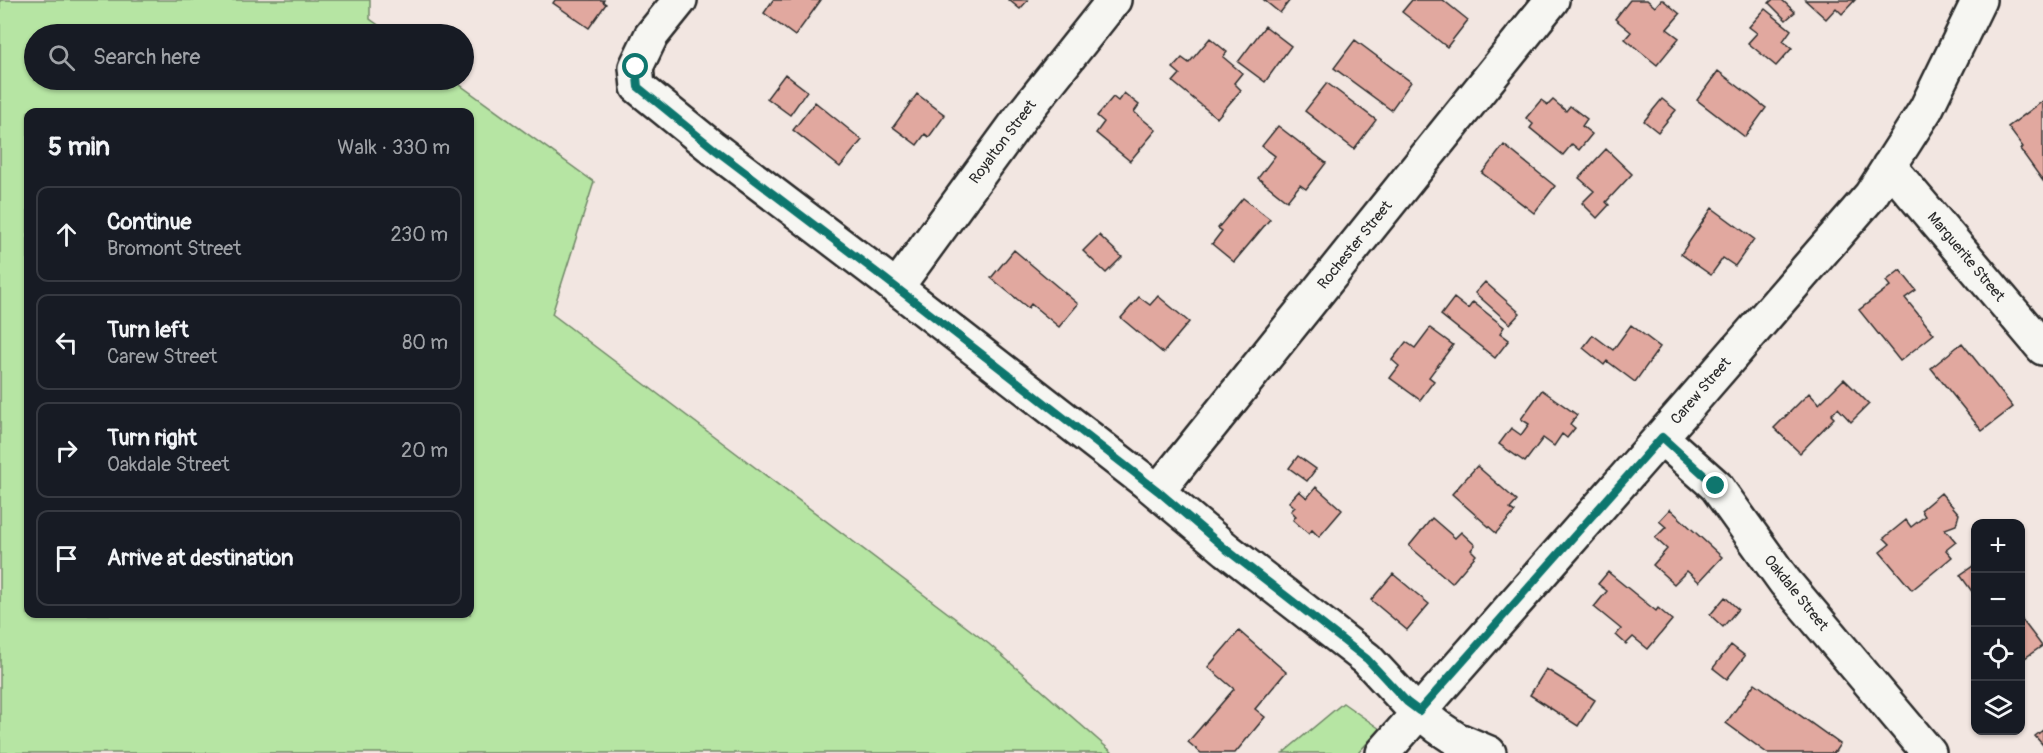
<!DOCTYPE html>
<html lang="en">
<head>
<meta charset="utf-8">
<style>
  :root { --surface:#171b24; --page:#242831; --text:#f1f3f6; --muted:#9ea1a6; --line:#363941 }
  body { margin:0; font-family:Pangolin,sans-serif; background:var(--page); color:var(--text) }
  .controls { position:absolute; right:18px; bottom:18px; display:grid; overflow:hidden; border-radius:12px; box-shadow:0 2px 4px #0004 }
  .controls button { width:54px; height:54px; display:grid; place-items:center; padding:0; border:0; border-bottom:2px solid var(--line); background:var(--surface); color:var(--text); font:30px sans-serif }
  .stop { position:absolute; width:18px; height:18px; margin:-14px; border:4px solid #0f766e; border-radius:50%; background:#fff }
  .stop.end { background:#0f766e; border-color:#fff; box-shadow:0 2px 6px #0008 }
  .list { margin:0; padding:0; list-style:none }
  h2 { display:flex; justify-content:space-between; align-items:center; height:78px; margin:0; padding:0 24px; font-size:26px }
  h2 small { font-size:20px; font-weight:400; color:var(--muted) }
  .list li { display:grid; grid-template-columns:39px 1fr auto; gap:18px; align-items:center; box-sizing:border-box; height:96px; margin:0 12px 12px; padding:0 12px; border:2px solid var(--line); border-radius:12px }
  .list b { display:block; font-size:22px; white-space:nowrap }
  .list p { margin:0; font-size:20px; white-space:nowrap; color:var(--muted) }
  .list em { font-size:20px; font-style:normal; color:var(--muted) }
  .icon { flex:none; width:33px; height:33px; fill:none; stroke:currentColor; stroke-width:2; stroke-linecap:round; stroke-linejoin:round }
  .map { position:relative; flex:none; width:2043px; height:753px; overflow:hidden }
  .search { position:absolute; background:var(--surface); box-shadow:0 2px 4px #0004; left:24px; top:24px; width:450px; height:66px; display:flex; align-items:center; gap:15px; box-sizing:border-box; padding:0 21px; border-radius:33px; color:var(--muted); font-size:22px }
  .panel { position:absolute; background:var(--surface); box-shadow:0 2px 4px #0004; left:24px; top:108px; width:450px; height:510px; border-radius:12px }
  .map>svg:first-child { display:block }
  .green { fill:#b6e5a3; stroke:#708867; stroke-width:1.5; fill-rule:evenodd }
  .building { fill:#e1a89f; stroke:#2b2b2b; stroke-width:1.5 }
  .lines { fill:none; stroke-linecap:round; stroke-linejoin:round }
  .minor-casing { stroke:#2b2b2b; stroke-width:38 }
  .minor { stroke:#f6f6f2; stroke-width:33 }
  .route { stroke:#0f766e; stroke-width:8 }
  .labels { text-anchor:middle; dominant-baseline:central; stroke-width:5; stroke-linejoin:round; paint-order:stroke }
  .street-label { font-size:15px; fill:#2b2b2b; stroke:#f6f6f2 }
</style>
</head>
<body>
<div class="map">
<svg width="2043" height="753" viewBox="0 0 2043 753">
  <rect width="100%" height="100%" fill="#f2e6e1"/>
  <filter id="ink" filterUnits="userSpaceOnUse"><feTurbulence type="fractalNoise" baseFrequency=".0167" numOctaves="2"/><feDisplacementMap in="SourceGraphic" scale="12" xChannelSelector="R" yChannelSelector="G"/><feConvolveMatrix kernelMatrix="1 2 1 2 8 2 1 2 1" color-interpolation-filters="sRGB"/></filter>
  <g filter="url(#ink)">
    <path class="green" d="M0,0H370V19L391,34H34V80H453L594,182L552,314L989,644L1113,753H0ZM28,112H470V614H28Z
      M1343,703L1380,729L1358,753H1283Z"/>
    <path class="building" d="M555,0H604L603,2L606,4L589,28L553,3Z
      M773,0H821L795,36L764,13Z
      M1009,0H1028L1020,9Z
      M1264,0H1290L1280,13Z
      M1412,0H1443L1468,20L1447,47L1402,12Z
      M1630,0H1647L1655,7L1661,0H1663L1680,14L1667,29L1679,38L1657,65L1625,39L1631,32L1615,19Z
      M1772,0H1782L1795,12L1786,20L1769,3Z
      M1805,0H1855L1842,14L1836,8L1826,19Z
      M1765,9L1791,30L1783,41L1792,48L1776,66L1748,43L1757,33L1749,27Z
      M1265,26L1291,46L1265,82L1238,62Z
      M1210,38L1227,52L1223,57L1242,73L1234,83L1241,90L1217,118L1173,82L1180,74L1173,68L1182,58L1189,63Z
      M1355,40L1411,82L1391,110L1334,68Z
      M1718,71L1766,108L1745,137L1697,100Z
      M785,74L807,91L790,115L767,98Z
      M1327,83L1376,120L1354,149L1305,111Z
      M1124,93L1139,105L1134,112L1156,130L1130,161L1096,133L1104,122L1097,116L1113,97L1118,101Z
      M917,94L945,115L929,137L925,134L917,145L893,127Z
      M1662,99L1676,110L1658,132L1644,121Z
      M1541,100L1548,105L1553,100L1566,111L1570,106L1587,119L1582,126L1592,134L1579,150L1572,144L1563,155L1530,128L1533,124L1526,118Z
      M2043,101V181L2020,149L2023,147L2008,127Z
      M815,102L862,140L840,167L793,130Z
      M1278,126L1326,163L1306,189L1300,185L1287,201L1258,178L1275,156L1262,146Z
      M1504,145L1555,186L1534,213L1482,173Z
      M1606,149L1632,174L1606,202L1609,205L1597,218L1582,203L1594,191L1579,178Z
      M1243,198L1270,219L1234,262L1212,244L1222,231L1218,228Z
      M1712,208L1754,239L1735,266L1723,258L1711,275L1681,254Z
      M1099,235L1122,257L1106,273L1083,251Z
      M1014,250L1078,304L1059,327L1031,304L1028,308L991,278Z
      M1900,270L1916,290L1905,298L1934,334L1900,361L1859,310L1890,286L1886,281Z
      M1485,282L1520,313L1510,324L1475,293Z
      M1158,296L1189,322L1163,353L1121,318L1139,297L1150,305Z
      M1454,298L1468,309L1473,302L1504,327L1500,333L1509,340L1495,358L1441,315Z
      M1631,325L1660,347L1635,382L1607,361L1604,365L1583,348L1593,335L1613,350Z
      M1430,328L1453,345L1429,377L1434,381L1420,400L1390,378L1399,366L1392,360L1406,342L1415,348Z
      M1962,343L2013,407L1982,431L1931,368Z
      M1844,379L1869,404L1851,422L1838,408L1831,415L1834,418L1800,453L1774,428L1809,393L1819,404Z
      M1542,390L1577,415L1570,424L1575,428L1567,438L1562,434L1554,446L1543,438L1525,462L1499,444L1511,428L1521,435L1529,424L1521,419Z
      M1298,456L1316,469L1307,481L1289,468Z
      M1477,466L1517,501L1510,509L1515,512L1496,533L1452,494Z
      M1316,487L1342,510L1319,537L1312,530L1309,534L1293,520L1296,516L1291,511L1295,507L1289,502L1299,491L1307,498Z
      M1941,493L1959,514L1956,525L1945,529L1956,542L1946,550L1952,557L1912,590L1880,552L1890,544L1884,538L1906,520L1911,527L1925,516L1921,510Z
      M1670,509L1722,557L1699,582L1687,571L1674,584L1653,565L1667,549L1655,538L1666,527L1659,521Z
      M1432,518L1455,538L1461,532L1475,545L1471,550L1476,555L1452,583L1409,546Z
      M1976,564V597L1960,575Z
      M1608,572L1656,611L1658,608L1672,620L1648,649L1633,637L1626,644L1616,635L1621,629L1594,607L1607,591L1598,584Z
      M1393,574L1429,604L1407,630L1371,600Z
      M1725,597L1738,609L1723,627L1710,615Z
      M2020,617L2042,646L2022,660L2020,658Z
      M1239,631L1286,672L1255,709L1265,717L1235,753H1201L1188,742L1234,689L1208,667Z
      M1731,645L1745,656L1727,679L1713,668Z
      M1546,669L1595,700L1578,726L1530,695Z
      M1755,683L1840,744L1834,753H1767L1726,723Z
      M2043,730V745L2035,736Z"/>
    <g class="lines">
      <g class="minor-casing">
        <path id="minor" d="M680,0L651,36L636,67L638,87L713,148L884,278L1146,482L1227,550L1367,659L1407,702L1438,727L1456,739L1489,753
          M1889,166L2043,348
          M896,288L1021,117L1114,0
          M1661,437L1716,486L1785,582L1929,753
          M1158,491L1552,0
          M1383,753L1689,405L1871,195L1926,109L1979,0"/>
      </g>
      <use href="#minor" class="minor"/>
    </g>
  </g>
  <g class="lines" filter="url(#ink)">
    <path class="route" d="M636,67L638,87L713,148L884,278L1158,491L1227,550L1367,659L1407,702L1419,711L1662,437L1716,486"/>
  </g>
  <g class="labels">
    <g class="street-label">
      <text transform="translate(1003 142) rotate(-53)">Royalton Street</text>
      <text transform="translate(1355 245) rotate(-51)">Rochester Street</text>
      <text transform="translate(1966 257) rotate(50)">Marguerite Street</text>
      <text transform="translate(1701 391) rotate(-49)">Carew Street</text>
      <text transform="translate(1796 593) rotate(51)">Oakdale Street</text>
    </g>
  </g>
</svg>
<div class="controls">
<button>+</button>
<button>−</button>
<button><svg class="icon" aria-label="locate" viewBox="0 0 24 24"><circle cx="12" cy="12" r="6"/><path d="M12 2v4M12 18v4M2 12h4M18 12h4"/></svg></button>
<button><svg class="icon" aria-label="layers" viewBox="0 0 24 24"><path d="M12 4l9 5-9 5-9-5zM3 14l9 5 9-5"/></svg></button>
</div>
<div class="stop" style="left:636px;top:67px"></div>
<div class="stop end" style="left:1716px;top:486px"></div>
<div class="search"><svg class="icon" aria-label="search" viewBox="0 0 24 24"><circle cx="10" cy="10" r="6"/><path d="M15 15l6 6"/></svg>Search here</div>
<section class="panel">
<h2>5 min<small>Walk · 330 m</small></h2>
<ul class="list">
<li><svg class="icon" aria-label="ahead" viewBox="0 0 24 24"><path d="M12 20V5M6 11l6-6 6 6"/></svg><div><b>Continue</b><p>Bromont Street</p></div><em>230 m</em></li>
<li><svg class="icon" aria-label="left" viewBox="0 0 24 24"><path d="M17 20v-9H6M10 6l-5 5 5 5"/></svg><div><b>Turn left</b><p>Carew Street</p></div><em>80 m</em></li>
<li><svg class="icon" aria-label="right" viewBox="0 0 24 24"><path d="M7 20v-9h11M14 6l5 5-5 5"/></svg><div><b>Turn right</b><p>Oakdale Street</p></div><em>20 m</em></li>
<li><svg class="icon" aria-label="arrive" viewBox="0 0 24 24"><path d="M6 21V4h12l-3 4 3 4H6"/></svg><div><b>Arrive at destination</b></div></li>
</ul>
</section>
</div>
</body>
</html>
